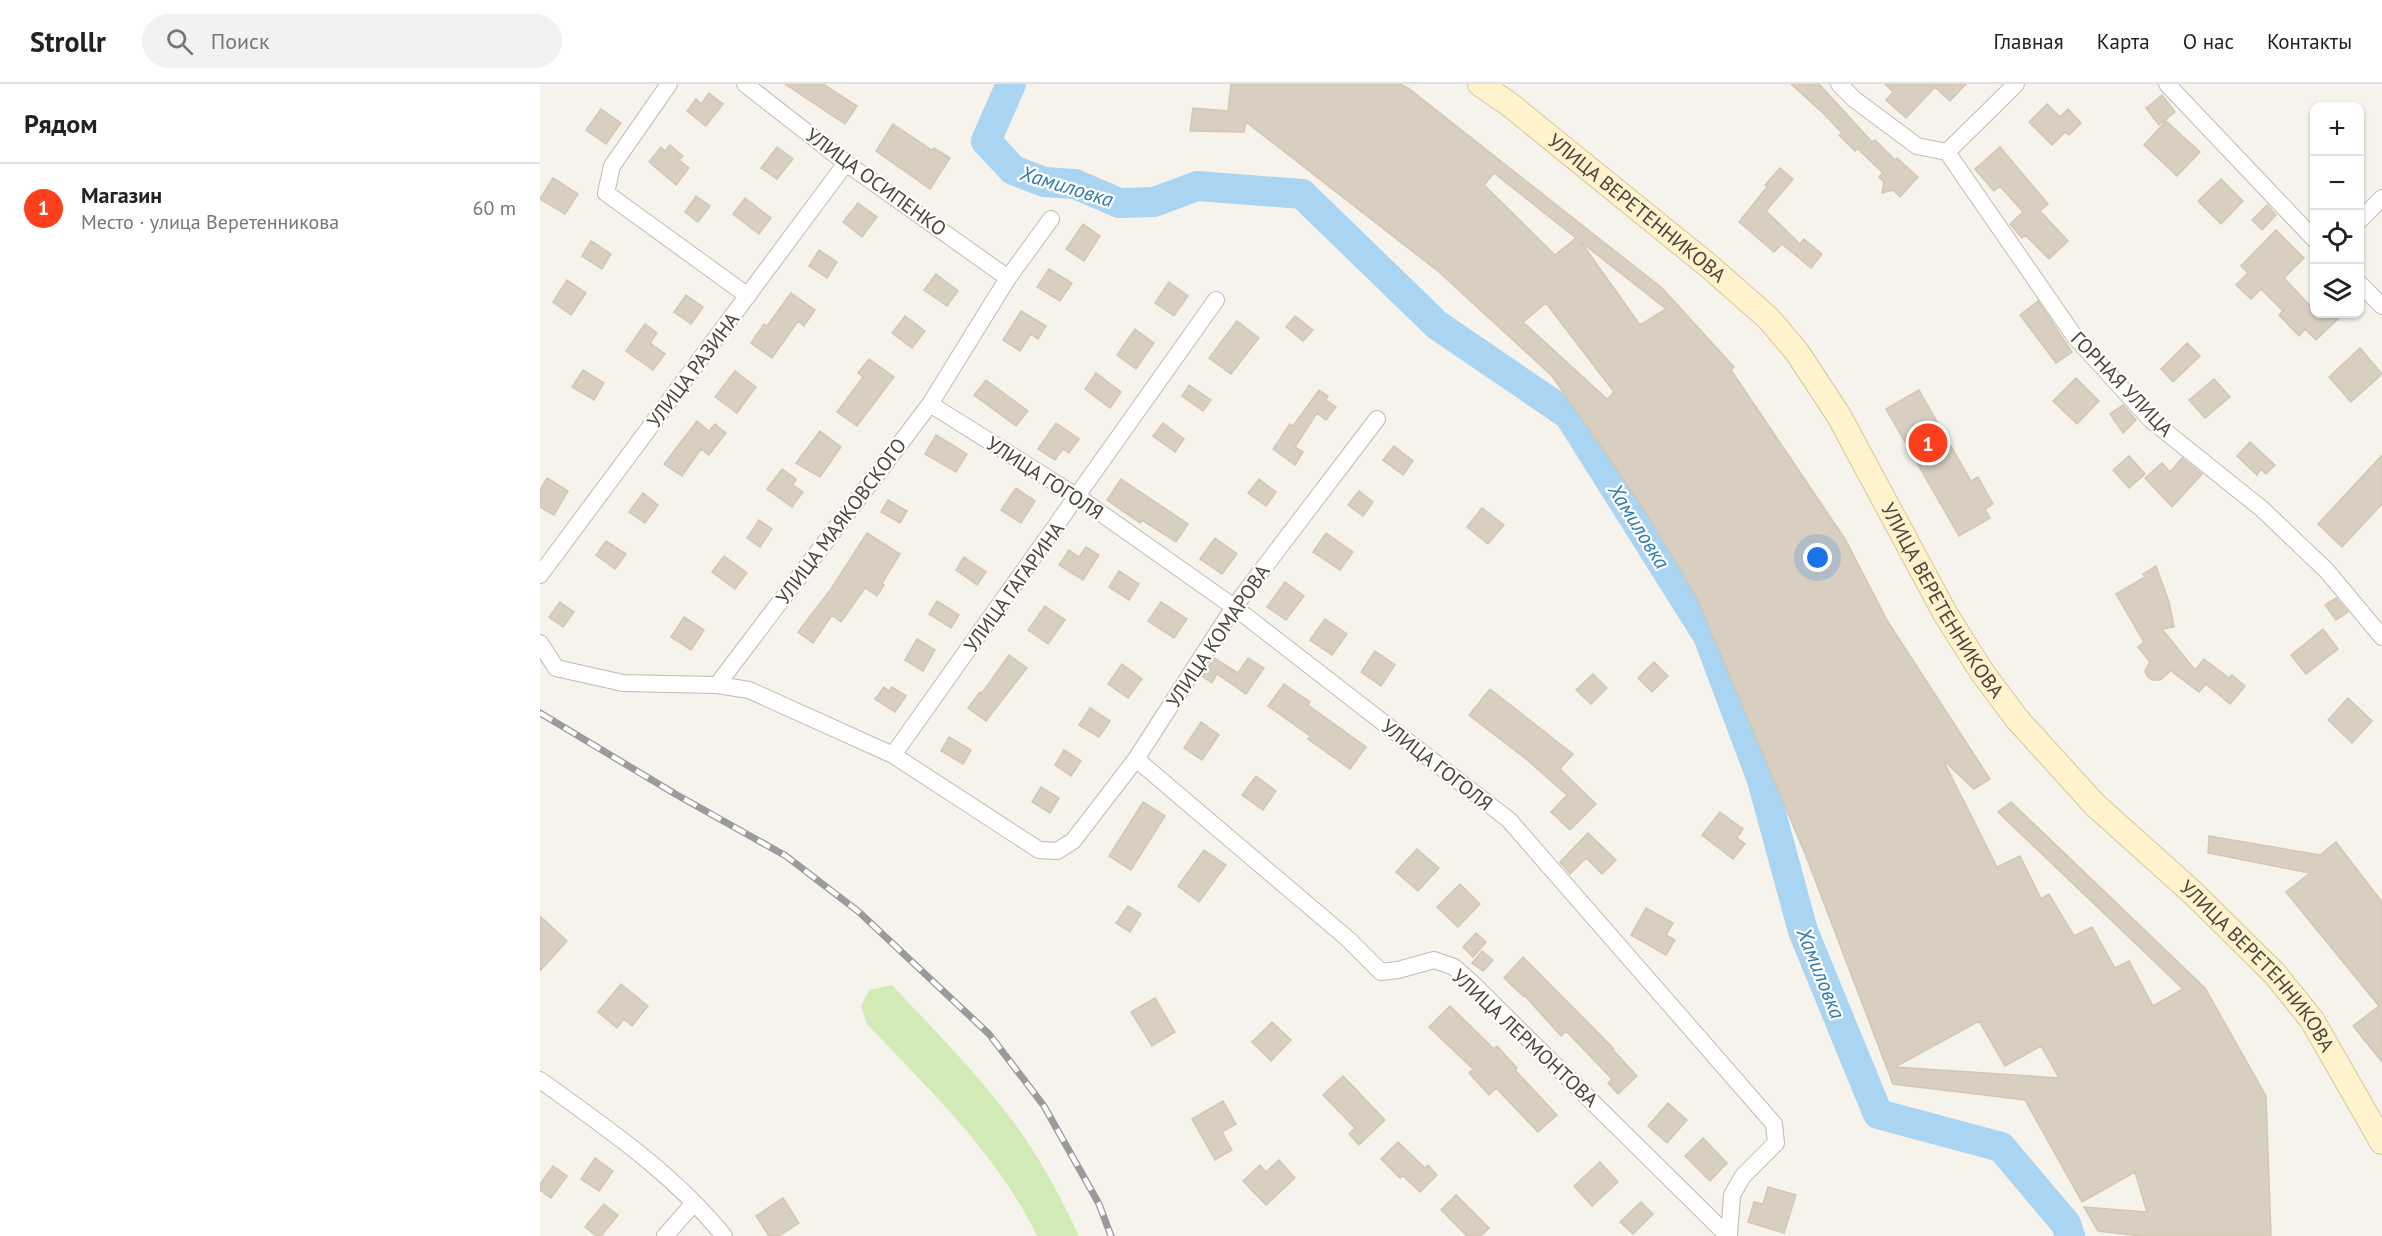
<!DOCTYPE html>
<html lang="ru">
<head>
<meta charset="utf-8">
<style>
  :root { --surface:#fff; --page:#f2f2f2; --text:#222; --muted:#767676; --line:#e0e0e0; --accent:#fc3f1d }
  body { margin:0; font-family:"PT Sans",sans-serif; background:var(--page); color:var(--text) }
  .controls { position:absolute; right:18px; top:18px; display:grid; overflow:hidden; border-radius:12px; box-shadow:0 2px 4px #0004 }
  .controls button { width:54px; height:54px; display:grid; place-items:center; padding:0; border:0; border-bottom:2px solid var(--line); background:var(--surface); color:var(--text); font:30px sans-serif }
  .you { position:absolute; left:1278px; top:474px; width:21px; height:21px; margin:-15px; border:4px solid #fff; border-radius:50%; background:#1a73e8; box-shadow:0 0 0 9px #1a73e833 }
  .badge { display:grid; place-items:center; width:39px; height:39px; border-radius:50%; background:var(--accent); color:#fff; font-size:20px; font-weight:700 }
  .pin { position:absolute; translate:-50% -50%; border:3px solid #fff; box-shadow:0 2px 6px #0006 }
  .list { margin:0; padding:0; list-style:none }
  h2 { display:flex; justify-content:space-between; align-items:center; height:78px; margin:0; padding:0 24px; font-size:26px }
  h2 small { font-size:20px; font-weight:400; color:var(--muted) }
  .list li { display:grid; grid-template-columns:39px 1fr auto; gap:18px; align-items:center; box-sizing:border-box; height:90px; padding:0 24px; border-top:2px solid var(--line) }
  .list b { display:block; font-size:22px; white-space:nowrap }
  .list p { margin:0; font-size:20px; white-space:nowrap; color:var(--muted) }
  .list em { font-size:20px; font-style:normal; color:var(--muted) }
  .icon { flex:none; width:33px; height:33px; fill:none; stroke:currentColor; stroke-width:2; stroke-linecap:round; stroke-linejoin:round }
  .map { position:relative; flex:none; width:1842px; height:1152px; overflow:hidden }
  header { display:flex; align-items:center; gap:36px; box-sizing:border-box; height:84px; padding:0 30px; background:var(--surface); border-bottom:2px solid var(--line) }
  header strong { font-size:28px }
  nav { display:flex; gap:33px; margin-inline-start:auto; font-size:21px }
  .search { width:420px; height:54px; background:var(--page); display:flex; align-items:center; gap:15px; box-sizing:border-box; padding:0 21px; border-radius:33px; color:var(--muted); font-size:22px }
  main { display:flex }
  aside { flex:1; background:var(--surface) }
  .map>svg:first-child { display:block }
  .green { fill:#d2eab5 }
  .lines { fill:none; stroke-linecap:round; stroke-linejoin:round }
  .river { stroke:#a9d4f2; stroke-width:30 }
  .building { fill:#d8cfc1; stroke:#d3c7b4; stroke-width:1.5; fill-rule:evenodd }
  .street-casing { stroke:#c2bbae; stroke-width:18 }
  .secondary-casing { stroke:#d6c79b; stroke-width:26 }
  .street { stroke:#fff; stroke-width:16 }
  .secondary { stroke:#fff3cd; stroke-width:24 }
  .rail-casing { stroke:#9a9a9a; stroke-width:7 }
  .rail { stroke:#fff; stroke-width:4.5; stroke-dasharray:14; stroke-linecap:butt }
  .labels { text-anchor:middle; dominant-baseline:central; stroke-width:4.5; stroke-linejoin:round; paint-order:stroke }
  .street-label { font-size:20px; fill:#4b4439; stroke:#fff }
  .water-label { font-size:21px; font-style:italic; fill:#2e7ab2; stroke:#fff }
</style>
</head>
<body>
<header>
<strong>Strollr</strong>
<div class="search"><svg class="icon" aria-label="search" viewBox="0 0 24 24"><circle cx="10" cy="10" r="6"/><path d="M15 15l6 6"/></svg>Поиск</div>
<nav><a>Главная</a><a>Карта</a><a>О нас</a><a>Контакты</a></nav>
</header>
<main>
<aside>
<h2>Рядом<small></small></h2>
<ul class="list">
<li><span class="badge">1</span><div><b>Магазин</b><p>Место · улица Веретенникова</p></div><em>60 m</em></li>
</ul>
</aside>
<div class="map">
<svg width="1842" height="1152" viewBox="0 0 1842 1152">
  <rect width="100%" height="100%" fill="#f6f3ec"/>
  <path class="green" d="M352,901C394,946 438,990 475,1040C500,1074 521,1114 539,1152H497C457,1069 389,1006 327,940L321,922L329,906Z"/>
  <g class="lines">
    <path class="river" d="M471,0L446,57L473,86L504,98L535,100L579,119L614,118L657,102L762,110L897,241L1029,331L1168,552L1222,696L1263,847L1338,1030L1461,1063L1526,1140L1530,1152"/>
  </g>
  <path class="building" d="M245,0H283L317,22L305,40Z
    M691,0H860L868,4L1122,204L1194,283L1191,286L1305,455L1348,538L1450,695L1434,705L1403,676L1457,783L1480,772L1501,815L1509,810L1534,852L1552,843L1575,884L1589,877L1613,922L1643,905L1458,728L1471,718L1665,904L1726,1012L1731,1152H1601L1558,1147L1544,1123L1607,1128L1595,1088L1542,1118L1485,1016L1353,1000L1266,772L1156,512L1100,419L1012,292L899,188L706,38L704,48L650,47L653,24L688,27ZM954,89L1036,154L1015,171L944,101ZM1041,158L1126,225L1100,241ZM1006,219L1074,308L1067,315L983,238ZM1439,937L1465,982L1501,962L1519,994L1355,983Z
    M1251,0H1279L1332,58L1335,56L1355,76L1357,74L1378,93L1360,113L1353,106L1342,109L1344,98L1339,93L1343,89L1318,65L1315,67L1299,51L1302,49L1283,29Z
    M1345,0H1426L1410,17L1395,3L1366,34L1346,16L1353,8Z
    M169,9L183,20L166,42L147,27L156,15L161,20Z
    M1622,11L1635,28L1619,41L1606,24Z
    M1507,20L1520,33L1528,25L1541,39L1529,51L1525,48L1512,61L1489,38Z
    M61,25L81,39L66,60L46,46Z
    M1626,37L1660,68L1637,92L1604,61Z
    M353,40L392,66L394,64L410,74L390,105L336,67Z
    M130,61L143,72L139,76L149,84L136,101L109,78L121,63L125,67Z
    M237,63L253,75L237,95L221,84Z
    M1460,63L1508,120L1500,127L1528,157L1509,175L1485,151L1482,154L1470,140L1483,128L1460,102L1454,107L1435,85Z
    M1240,84L1253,95L1226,127L1260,160L1264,155L1282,170L1271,184L1242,160L1234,168L1199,138L1227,103L1225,101Z
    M13,94L38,110L25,130L0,115Z
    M1681,95L1703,117L1681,140L1658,117Z
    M156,112L170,122L158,138L145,128Z
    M205,114L231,134L219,150L193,130Z
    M318,119L337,133L322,153L303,138Z
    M1727,121L1736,131L1722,146L1712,136Z
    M543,140L560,152L544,177L526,165Z
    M1736,146L1764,174L1744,194L1774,226V230H1803L1776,256L1765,245L1759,252L1739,231L1743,227L1721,205L1711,215L1696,201L1708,189L1701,182Z
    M51,157L71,170L62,185L42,172Z
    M279,166L297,178L287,194L269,182Z
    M509,185L532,199L520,217L497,203Z
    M396,190L418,207L407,222L384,206Z
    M27,196L46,209L31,231L13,218Z
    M629,198L648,212L634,232L615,219Z
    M251,209L275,226L264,242L258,237L232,274L211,259L224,240L227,242Z
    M146,211L163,223L151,240L134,228Z
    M1498,217L1532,268L1516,279L1480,231Z
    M481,227L506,242L498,255L491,250L480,267L463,256Z
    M365,232L385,247L372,264L352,249Z
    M755,232L773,246L763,257L746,243Z
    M697,237L719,254L691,290L669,274Z
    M105,240L117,249L110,259L125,270L113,286L86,267Z
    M595,245L614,259L596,285L577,271Z
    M1647,259L1660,272L1633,298L1621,285Z
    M1820,264L1842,290L1811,318L1789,293Z
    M329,275L354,293L317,342L297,328L323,293L318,289Z
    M43,286L64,299L54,316L32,303Z
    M195,287L216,303L197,329L175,313Z
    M556,289L581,308L570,324L545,305Z
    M1536,294L1559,317L1537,340L1513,317Z
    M1674,295L1690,313L1665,334L1649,316Z
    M446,296L488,327L476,342L434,311Z
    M649,301L671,316L663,327L642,312Z
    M779,306L788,312L786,316L796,323L786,336L777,329L755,363L763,368L755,381L733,365L750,340L753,342Z
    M1379,306L1431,397L1438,393L1453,420L1445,425L1450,434L1419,452L1346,325Z
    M1583,321L1596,336L1583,349L1570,330Z
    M157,337L169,347L175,340L186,349L169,371L161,365L142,392L124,380Z
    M516,339L539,355L529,369L523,365L515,376L498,365Z
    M623,339L644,355L635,368L613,352Z
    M280,347L301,363L280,393L256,379Z
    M396,351L427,370L416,388L385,370Z
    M1710,358L1735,381L1726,390L1721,385L1717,391L1697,372Z
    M854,362L873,377L863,391L843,376Z
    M1842,371V420L1802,463L1778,440Z
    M1589,372L1605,390L1589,404L1573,386Z
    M1642,374L1662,390L1632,423L1605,394L1622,379L1630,388Z
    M242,385L256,395L253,401L263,408L252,423L227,405Z
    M7,394L28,407L14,431L0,423V406Z
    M581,395L648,440L636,458L602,436L600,439L567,416Z
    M719,395L736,408L726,422L708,409Z
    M476,404L495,417L481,439L461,426Z
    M819,407L833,418L823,432L808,421Z
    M103,409L118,421L105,439L89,428Z
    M348,416L367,427L360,439L341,428Z
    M942,424L964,441L948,460L927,443Z
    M219,436L232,445L220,463L207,454Z
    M327,449L360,470L342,499L344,501L337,512L325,504L301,538L292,531L273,559L258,548L291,505Z
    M786,449L813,468L800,486L773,468Z
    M675,454L697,470L682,490L660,475Z
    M66,457L86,470L75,485L56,471Z
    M546,463L559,471L543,496L519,481L529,466L539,473Z
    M184,472L207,489L195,505L172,488Z
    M424,473L446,488L437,501L416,486Z
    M1616,482L1629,518L1634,543L1622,545L1655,586L1664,575L1689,594L1692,591L1705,602L1690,620L1666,600L1659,608L1631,587L1620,596H1612L1607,592L1605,587L1610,578L1598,563L1604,558L1576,510L1605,493L1603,490Z
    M579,487L599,500L589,516L569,503Z
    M745,498L764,512L746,536L727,523Z
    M1796,514L1808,528L1796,536L1785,521Z
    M397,517L419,531L411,544L389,530Z
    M20,518L34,528L23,543L9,533Z
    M621,518L647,535L634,554L608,537Z
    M505,522L525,536L508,560L488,546Z
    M144,533L164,546L151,566L131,553Z
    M785,535L807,550L792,571L770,556Z
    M1783,545L1798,565L1766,590L1751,571Z
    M377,555L395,566L383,587L365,576Z
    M835,567L855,581L841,602L821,588Z
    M469,571L487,584L446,637L428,624L440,608L442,609Z
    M674,574L698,589L708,574L724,584L706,610L677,590L672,599L662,592Z
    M1114,578L1128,592L1112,608L1098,594Z
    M582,580L602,595L588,614L568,600Z
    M1053,590L1067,604L1051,620L1036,606Z
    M744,600L770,618L768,621L826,663L810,685L768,655L770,652L728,622Z
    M344,603L349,607L352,603L366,612L355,628L335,615Z
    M950,605L1033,670L1020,685L1056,720L1030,746L1011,728L1027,711L986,675L929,631Z
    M1808,614L1832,637L1812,659L1788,636Z
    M550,624L570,637L559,653L539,641Z
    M661,638L679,651L662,676L644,664Z
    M409,653L431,666L423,680L401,667Z
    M524,666L541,677L531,692L515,681Z
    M716,692L736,707L723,726L702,711Z
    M501,703L519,714L510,729L492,718Z
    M603,718L625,732L591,786L569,772Z
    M1180,728L1203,745L1197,754L1205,760L1193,775L1162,751Z
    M1048,749L1076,776L1062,790L1046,774L1030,790L1020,778Z
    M1669,752L1780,771L1796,758L1842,818V978L1813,942L1839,922L1746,808L1770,789L1668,769Z
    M877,765L899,784L878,807L856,788Z
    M664,766L686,781L659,818L638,802Z
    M920,800L940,820L918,843L897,823Z
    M588,822L601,830L590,848L576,839Z
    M1106,824L1133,839L1126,851L1135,856L1126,871L1091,851Z
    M0,832L27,857L0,887Z
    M936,849L946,858L933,873L923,863Z
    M942,867L953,876L943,887L932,879Z
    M983,873L1074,965L1073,966L1097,992L1078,1010L1068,999L1072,995L1026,947L1021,952L984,911L983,912L964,894Z
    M81,900L108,922L92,942L84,935L77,944L58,928Z
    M615,914L635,948L612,962L591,928Z
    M910,922L954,965L957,962L977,984L975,986L1017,1031L998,1048L956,1004L949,1011L929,989L933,985L889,943Z
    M732,938L751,956L731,977L712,958Z
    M803,992L845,1036L819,1061L809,1050L815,1044L783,1011Z
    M683,1017L696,1040L682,1048L692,1066L675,1076L652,1035Z
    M1128,1019L1147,1036L1127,1059L1108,1042Z
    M1163,1054L1187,1079L1170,1097L1145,1072Z
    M858,1058L885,1084L888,1081L897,1091L880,1108L862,1091L860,1094L841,1075Z
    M55,1074L73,1087L59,1107L41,1095Z
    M739,1076L755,1094L726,1121L703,1097L720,1081L726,1088Z
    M1060,1078L1078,1098L1052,1122L1034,1102Z
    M13,1082L27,1092L11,1114L0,1106V1100Z
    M1228,1103L1256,1111L1244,1149L1208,1138L1214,1118L1223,1120Z
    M916,1111L949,1144L941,1152H927L901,1126Z
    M243,1114L259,1139L239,1152H229L216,1132Z
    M1101,1118L1113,1130L1093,1150L1080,1138Z
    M64,1120L78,1131L61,1152H56L45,1143Z"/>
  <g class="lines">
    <g class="street-casing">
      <path id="street" d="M129,0L72,82L66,109L208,212
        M205,0L306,79L468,194
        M1299,0L1314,15L1377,62L1407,68
        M1627,0L1774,155
        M1407,68L1535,253L1611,336L1722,425L1787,487L1842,553
        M1407,68L1476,0
        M1820,136L1842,114
        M1820,200L1842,222
        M390,320L538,413L694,523L969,736L1234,1040L1236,1059L1203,1092L1192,1111L1189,1152
        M0,491L306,79
        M0,559L16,584L83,599L177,601L390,320L468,194L511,135
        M177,601L209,606L353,671L499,766L517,767L533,757L596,675L694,523L837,335
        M353,671L676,216
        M596,675L808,855L841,888L858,886L894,876L914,883L932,899L1188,1152
        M0,996C65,1043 133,1089 184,1152
        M125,1152L154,1119"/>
    </g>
    <g class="secondary-casing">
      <g id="secondary">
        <path id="s1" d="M940,0L969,20L1170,183L1228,234L1257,268L1299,332L1406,531L1442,588L1477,635L1555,721L1653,809L1735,890L1772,936L1842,1058"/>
      </g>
    </g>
    <use href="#street" class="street"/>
    <use href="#secondary" class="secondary"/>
    <g class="rail-casing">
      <path id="rail" d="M0,629L137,711L246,772L319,828L449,950L504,1022L559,1120L571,1152"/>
    </g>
    <use href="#rail" class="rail"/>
  </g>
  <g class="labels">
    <g class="street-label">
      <text transform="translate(336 98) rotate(36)">УЛИЦА ОСИПЕНКО</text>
      <text stroke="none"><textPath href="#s1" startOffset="200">УЛИЦА ВЕРЕТЕННИКОВА</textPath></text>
      <text transform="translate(153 286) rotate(-53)">УЛИЦА РАЗИНА</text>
      <text transform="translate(1582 300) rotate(46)">ГОРНАЯ УЛИЦА</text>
      <text transform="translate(505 394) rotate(33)">УЛИЦА ГОГОЛЯ</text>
      <text transform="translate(301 437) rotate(-53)">УЛИЦА МАЯКОВСКОГО</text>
      <text transform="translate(474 503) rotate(-54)">УЛИЦА ГАГАРИНА</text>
      <text stroke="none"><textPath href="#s1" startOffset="704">УЛИЦА ВЕРЕТЕННИКОВА</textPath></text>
      <text transform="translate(678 552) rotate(-56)">УЛИЦА КОМАРОВА</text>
      <text transform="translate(897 681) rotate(38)">УЛИЦА ГОГОЛЯ</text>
      <text stroke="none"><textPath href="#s1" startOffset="1190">УЛИЦА ВЕРЕТЕННИКОВА</textPath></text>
      <text transform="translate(985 954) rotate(43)">УЛИЦА ЛЕРМОНТОВА</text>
    </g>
    <g class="water-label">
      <text transform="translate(527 102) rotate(17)">Хамиловка</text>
      <text transform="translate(1099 442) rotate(58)">Хамиловка</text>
      <text transform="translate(1281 889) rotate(68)">Хамиловка</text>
    </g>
  </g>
</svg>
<div class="controls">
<button>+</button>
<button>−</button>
<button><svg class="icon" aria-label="locate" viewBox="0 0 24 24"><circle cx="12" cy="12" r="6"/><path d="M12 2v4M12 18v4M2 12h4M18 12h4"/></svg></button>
<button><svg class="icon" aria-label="layers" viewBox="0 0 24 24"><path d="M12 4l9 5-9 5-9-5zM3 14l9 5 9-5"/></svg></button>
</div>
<div class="you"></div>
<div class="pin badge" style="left:1388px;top:359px">1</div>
</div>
</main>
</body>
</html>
